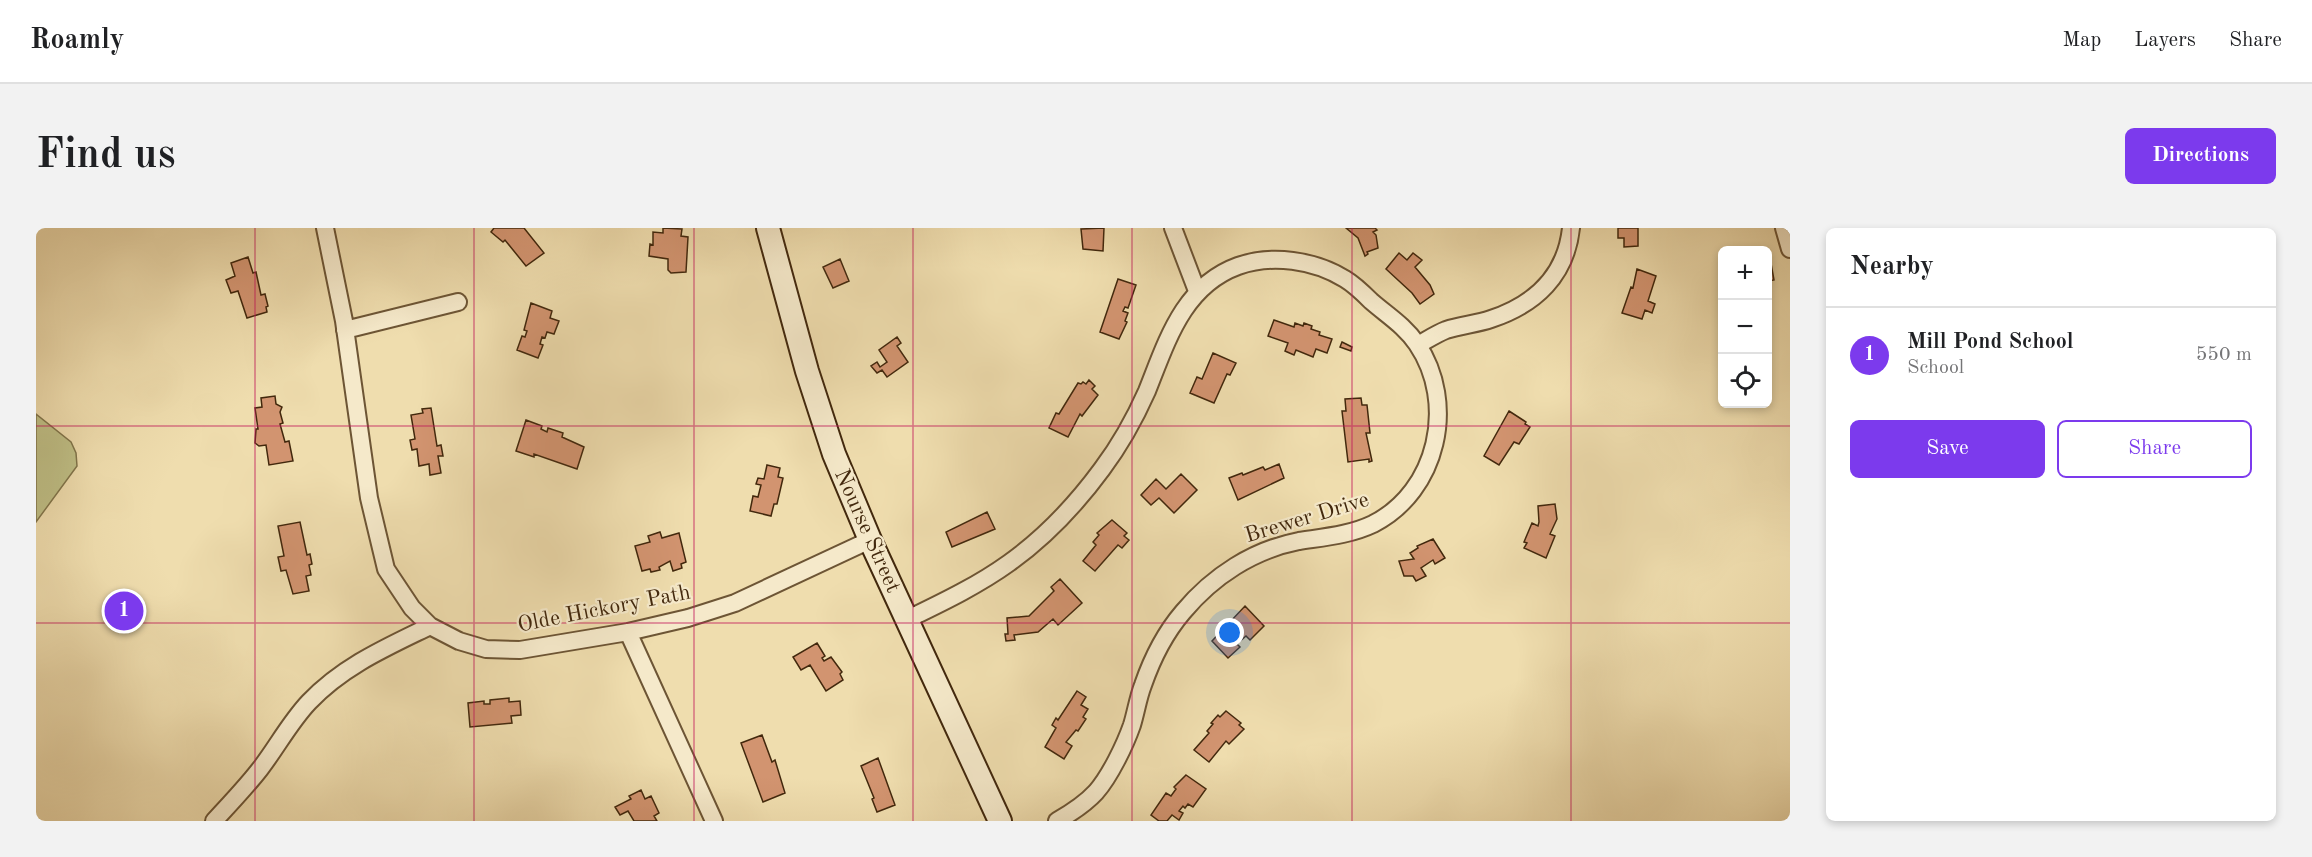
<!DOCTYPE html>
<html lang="en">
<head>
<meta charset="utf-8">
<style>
  :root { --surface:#fff; --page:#f2f2f2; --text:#202124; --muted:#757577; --line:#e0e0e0; --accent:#7c3aed }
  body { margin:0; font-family:"Old Standard TT",serif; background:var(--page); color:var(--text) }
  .controls { position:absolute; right:18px; top:18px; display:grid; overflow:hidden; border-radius:9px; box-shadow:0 3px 9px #0003 }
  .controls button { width:54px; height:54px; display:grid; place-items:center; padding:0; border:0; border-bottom:2px solid var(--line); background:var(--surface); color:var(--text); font:30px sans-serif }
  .you { position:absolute; left:1194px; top:405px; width:21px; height:21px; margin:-15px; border:4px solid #fff; border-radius:50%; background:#1a73e8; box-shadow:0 0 0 9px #1a73e833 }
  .badge { display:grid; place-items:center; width:39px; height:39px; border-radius:50%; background:var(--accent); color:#fff; font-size:20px; font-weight:700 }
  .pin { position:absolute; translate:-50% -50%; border:3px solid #fff; box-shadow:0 2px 6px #0006 }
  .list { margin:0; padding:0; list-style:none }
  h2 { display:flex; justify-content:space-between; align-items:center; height:78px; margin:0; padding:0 24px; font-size:26px }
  h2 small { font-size:20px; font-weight:400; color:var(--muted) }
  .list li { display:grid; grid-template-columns:39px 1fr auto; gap:18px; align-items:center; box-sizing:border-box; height:96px; padding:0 24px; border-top:2px solid var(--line) }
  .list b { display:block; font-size:22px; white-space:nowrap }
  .list p { margin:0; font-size:20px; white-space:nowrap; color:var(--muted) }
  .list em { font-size:20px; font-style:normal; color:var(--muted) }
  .actions { display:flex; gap:12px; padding:18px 24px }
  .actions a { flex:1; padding:14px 0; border:2px solid var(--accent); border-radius:9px; text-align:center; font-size:21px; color:var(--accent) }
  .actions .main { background:var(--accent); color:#fff }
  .icon { flex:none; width:33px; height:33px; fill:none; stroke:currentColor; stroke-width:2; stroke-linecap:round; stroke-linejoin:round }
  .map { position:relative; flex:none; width:1754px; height:593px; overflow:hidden; border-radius:9px }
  header { display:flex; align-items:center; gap:36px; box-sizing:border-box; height:84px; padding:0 30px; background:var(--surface); border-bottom:2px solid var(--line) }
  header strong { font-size:28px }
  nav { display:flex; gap:33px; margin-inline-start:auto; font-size:21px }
  .intro { display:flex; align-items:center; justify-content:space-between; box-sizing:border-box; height:144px; padding:0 36px }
  h1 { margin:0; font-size:42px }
  .button { padding:15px 27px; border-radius:9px; background:var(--accent); color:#fff; font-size:21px; font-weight:700 }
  main { display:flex; gap:36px; padding:0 36px }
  aside { flex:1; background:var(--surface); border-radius:9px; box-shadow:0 3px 9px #0003 }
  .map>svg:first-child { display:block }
  .green { fill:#bfbf86; stroke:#80744a; stroke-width:1.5 }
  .building { fill:#d29470; stroke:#42280d; stroke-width:1.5 }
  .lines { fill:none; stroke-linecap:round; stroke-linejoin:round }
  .minor-casing { stroke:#6d5535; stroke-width:20 }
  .secondary-casing { stroke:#42280d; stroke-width:26 }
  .minor { stroke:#f5e9ca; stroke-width:16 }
  .secondary { stroke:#f5e9ca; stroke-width:22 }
  .grid { fill:none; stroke:#c2185b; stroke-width:1.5; stroke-opacity:0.55 }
  .labels { text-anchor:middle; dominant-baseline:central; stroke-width:4.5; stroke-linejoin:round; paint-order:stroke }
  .street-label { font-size:22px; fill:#42280d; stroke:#f5e9ca }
</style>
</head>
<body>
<header>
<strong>Roamly</strong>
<nav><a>Map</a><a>Layers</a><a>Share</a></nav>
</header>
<div class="intro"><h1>Find us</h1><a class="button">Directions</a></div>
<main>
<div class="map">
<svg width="1754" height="593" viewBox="0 0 1754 593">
  <rect width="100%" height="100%" fill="#efddae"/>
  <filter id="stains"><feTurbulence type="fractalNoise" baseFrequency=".00333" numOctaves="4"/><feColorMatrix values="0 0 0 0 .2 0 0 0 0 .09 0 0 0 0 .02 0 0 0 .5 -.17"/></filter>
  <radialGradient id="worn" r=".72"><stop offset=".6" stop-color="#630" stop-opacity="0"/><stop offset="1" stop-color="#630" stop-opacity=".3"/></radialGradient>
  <path class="green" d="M0,186L35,214L40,225L41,238L0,294Z"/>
  <path class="building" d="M458,0H488L508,25L490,38L469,12L467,14L455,4Z
    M627,0L646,1L645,8L652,9L650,44L635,45L632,42V31L613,28L614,16L617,17V4L627,5Z
    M1068,0L1067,23L1047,21L1045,1Z
    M1310,0H1339L1341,2L1337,4L1340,7L1342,20L1331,24L1332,26L1329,28L1322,10Z
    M1582,0H1602V18L1588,19V10H1582Z
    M1363,25L1371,32L1377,25L1386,32L1379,39L1394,57L1398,66L1384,76L1376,65L1350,41Z
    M212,29L217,45L220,44L225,67L229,66L232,78L230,79L231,84L211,90L202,63L195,65L190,52L199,48L195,35Z
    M1732,30H1734L1738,52L1732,53Z
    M804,31L813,53L797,60L787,39Z
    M1601,41L1620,48L1612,73L1619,76L1616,85L1609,82L1606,91L1586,85L1595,59L1597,60Z
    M1082,51L1100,57L1092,80L1089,79L1087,83L1092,85L1089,93L1091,94L1083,111L1064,104Z
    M495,75L516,83L514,90L523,93L518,106L511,104L509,110L506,109L504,116L507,117L502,130L481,122L486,108L489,109L491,103L488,102Z
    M1238,92L1258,99L1259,95L1267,98L1268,95L1276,98L1275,101L1284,104L1283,107L1296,111L1291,125L1280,121L1277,129L1260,122L1258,127L1249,123L1252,115L1232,108Z
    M861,109L865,115L861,118L872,134L851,149L846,142L841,145L835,138L841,134L844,139L851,134L843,122Z
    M1306,114L1316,119L1315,123L1304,119Z
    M1177,125L1200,135L1194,147L1191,146L1178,175L1154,165L1161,149L1166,151Z
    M1053,152L1059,158L1056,161L1062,167L1046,188L1044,186L1032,209L1013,200L1020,185L1023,186L1042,155L1045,156L1047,154L1050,156Z
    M239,168L240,176L246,179L244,184L247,195L244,196L249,214L253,213L257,233L233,237L230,217L223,218L219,215L220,201H222L219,180L226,179L225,170Z
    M1325,170L1326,177H1331L1334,205H1330L1336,233L1333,234V231L1312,234L1306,183H1310L1309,171Z
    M395,180L401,218L405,217L407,228H402L405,245L394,247L393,236L383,238L381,221L376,222L374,212L379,211L375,187L387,185L386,181Z
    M1473,183L1490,194L1489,196L1494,199L1483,216L1478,214L1463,237L1448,228Z
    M490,192L506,198L505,201L511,204L512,200L527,205L526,209L548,219L541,241L498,226V229L480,223Z
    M1243,236L1248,250L1202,272L1193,250L1206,245L1207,247L1227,239L1229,242Z
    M731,237L744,240L742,249L747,250L741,276H738L735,288L714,283L717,268L722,269L725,257L720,256L722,250L728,251Z
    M1145,246L1161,262L1138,285L1123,270L1115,277L1105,267L1120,251L1130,261Z
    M1519,276L1521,291L1514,306L1519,308L1510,330L1488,320L1491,315L1488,314L1496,295L1502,298L1503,294L1502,278Z
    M951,284L959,301L916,319L910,304Z
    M1076,292L1091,305L1088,308L1093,312L1086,320L1082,317L1059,343L1047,333L1060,317L1057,314L1063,307L1061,305Z
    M264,294L271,327L274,326L276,336L273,337L275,347L270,348L273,363L257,366L250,342L245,343L242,329L248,328L242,298Z
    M624,304L626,310L643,305L650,334L645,336L646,340L637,343L634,333L623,339L624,342L615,344L614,341L606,343L599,318L614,314L612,308Z
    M1397,311L1409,330L1399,336L1397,332L1385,340L1390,348L1380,353L1377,348H1368L1363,333L1378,331L1374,325L1382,320L1381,318Z
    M1024,351L1046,375L1022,397L1017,391L1002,404L978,407L979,412L970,413L969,406H972L971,390L993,388L1018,363L1015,359Z
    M1209,378L1228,398L1214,412L1210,408L1201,416L1204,419L1192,430L1176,413Z
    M781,415L789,428L786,430L788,433L795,429L806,444L804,446L807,452L790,463L774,437L765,442L757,429Z
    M1041,463L1050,469L1045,477L1052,481L1047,489L1050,491L1042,503L1040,502L1030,514L1036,518L1028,531L1009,519L1020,500L1016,497L1020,490L1022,492Z
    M473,470V474L484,473L485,487L475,488L476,495L434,499L432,475L448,473V476H454V472Z
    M1190,483L1205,495L1203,497L1208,501L1193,516L1190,513L1173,534L1158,522L1173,505L1171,503L1177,496L1175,495L1182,487L1184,489Z
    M726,507L736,534L739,532L749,565L727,574L705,515Z
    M842,530L859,577L841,584L836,571L838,570L825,538Z
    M1150,547L1170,561L1157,579L1152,576L1149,580L1147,578L1143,583L1147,585L1143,592L1136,587L1131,593H1123L1115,587L1130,565L1135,568L1140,561L1138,559Z
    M605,562L609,571L615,568L623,585L618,588L621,593H598L592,583L584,587L579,579L595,571L593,568Z"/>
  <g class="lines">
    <g class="minor-casing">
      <path id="minor" d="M289,0L308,93L333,270L350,341L376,380L394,398L423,413L450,421L484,422L592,404L652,390L699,375L834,312
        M1137,0L1161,63
        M1748,0L1754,21
        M309,102L422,74
        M1382,117C1391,112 1400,106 1410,102C1425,97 1441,96 1455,91C1500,76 1530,47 1535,0
        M870,392C905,375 941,358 973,335C1008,310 1041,275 1066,241C1084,217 1099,190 1111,163C1131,113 1147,58 1202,38C1236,26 1278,32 1309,51C1319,57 1327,65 1335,73C1351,87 1369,98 1381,116C1421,175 1402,263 1337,296C1314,307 1289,309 1263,313C1217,322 1177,348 1147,384C1129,405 1116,431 1107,457C1102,470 1100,484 1096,497C1089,517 1074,548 1060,564C1049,576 1035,585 1021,593
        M592,404L678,593
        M178,593C194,576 210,559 224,541C241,519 254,494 273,474C307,438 351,419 394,398"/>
    </g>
    <g class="secondary-casing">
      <path id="secondary" d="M732,0L771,143L798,226L834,312L964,593"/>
    </g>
    <use href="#minor" class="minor"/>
    <use href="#secondary" class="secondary"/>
  </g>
  <path class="grid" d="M219,0V593M438,0V593M658,0V593M877,0V593M1096,0V593M1316,0V593M1535,0V593M0,198H1754M0,395H1754"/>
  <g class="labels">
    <g class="street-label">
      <text transform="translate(1271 290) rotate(-17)">Brewer Drive</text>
      <text transform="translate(831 303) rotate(66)">Nourse Street</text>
      <text transform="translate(568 381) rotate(-11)">Olde Hickory Path</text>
    </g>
  </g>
  <rect width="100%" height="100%" filter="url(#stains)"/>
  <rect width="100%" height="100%" fill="url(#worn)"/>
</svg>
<div class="controls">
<button>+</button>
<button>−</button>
<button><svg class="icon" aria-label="locate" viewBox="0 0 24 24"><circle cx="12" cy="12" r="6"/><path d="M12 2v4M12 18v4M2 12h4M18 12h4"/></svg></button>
</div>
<div class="you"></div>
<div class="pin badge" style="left:88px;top:383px">1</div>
</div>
<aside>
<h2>Nearby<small></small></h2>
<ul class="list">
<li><span class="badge">1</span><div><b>Mill Pond School</b><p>School</p></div><em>550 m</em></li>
</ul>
<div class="actions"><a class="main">Save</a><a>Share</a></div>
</aside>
</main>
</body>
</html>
